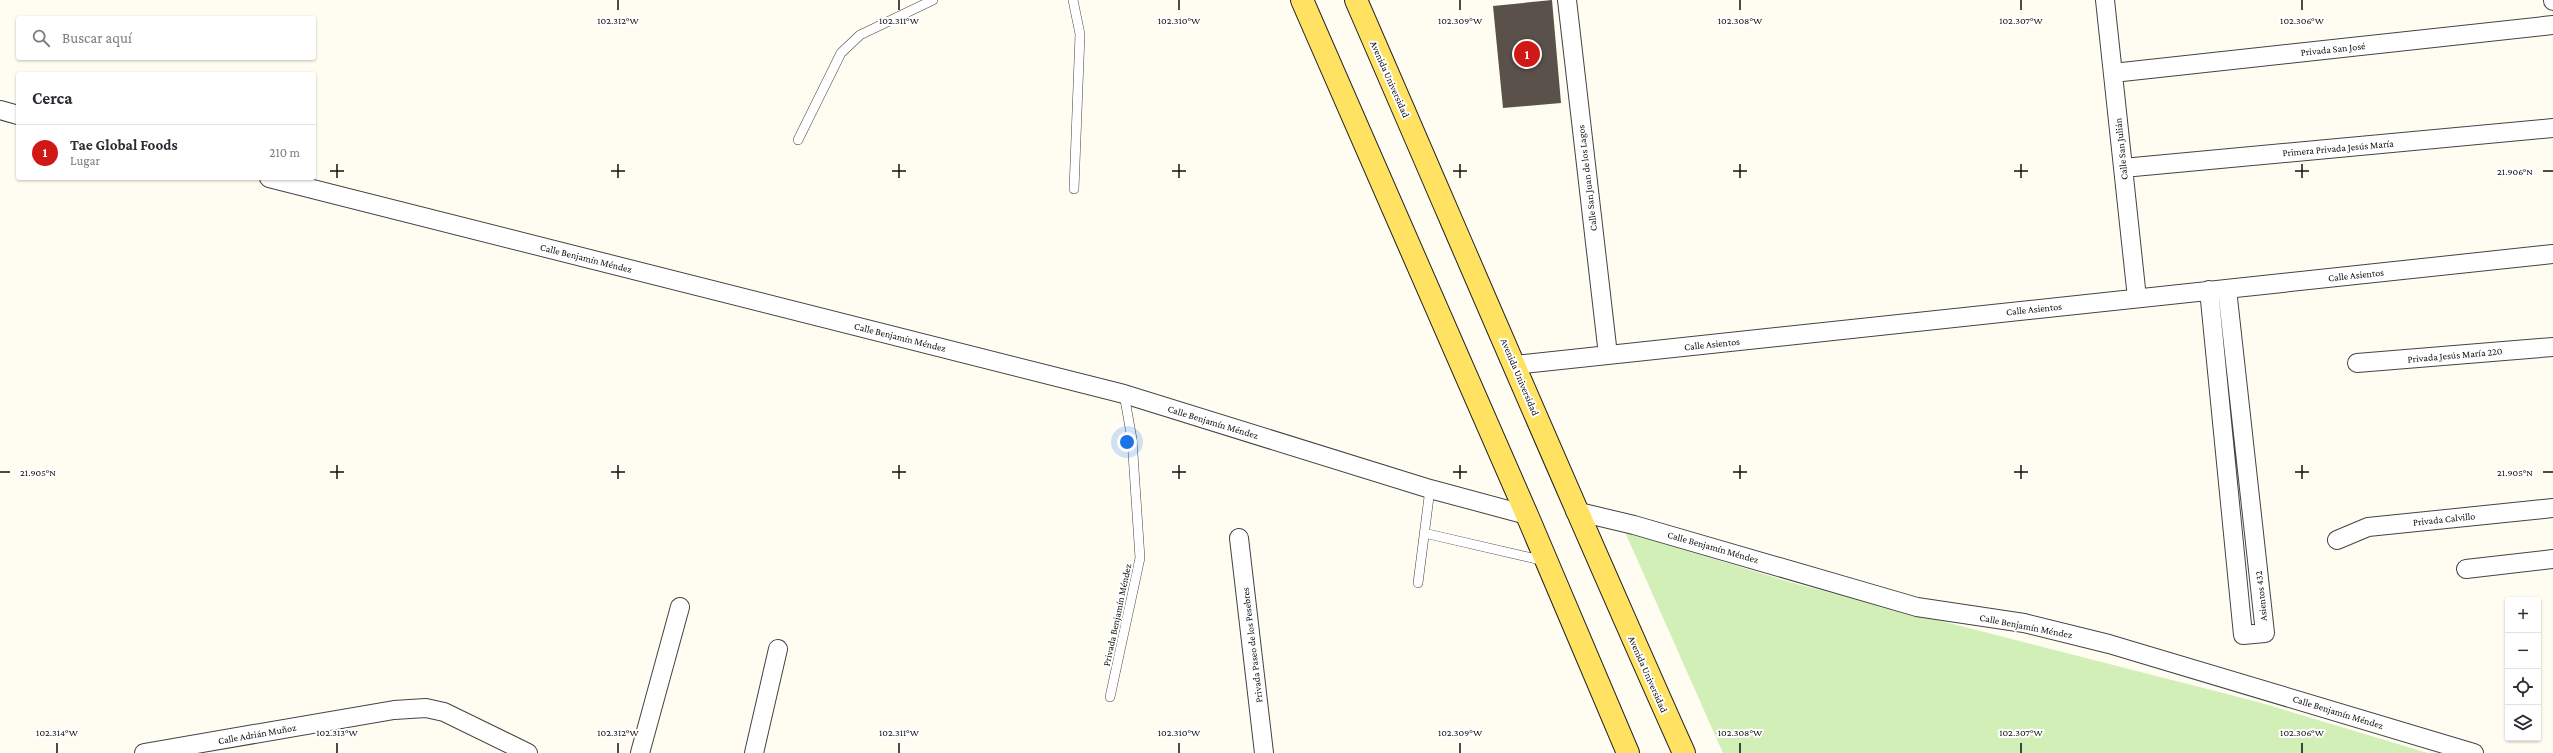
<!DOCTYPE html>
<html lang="es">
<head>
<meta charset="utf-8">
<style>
  :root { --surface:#fff; --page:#f7f7f7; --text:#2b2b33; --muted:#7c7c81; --line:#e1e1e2; --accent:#d01917 }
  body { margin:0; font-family:"Crimson Pro",serif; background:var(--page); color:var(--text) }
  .controls { position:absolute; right:12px; bottom:12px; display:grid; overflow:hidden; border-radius:4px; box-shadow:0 1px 3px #0004 }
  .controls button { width:36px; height:36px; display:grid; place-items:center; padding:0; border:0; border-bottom:1px solid var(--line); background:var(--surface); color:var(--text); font:20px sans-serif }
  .you { position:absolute; left:1127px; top:442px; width:14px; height:14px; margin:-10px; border:3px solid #fff; border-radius:50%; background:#1a73e8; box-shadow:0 0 0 6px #1a73e833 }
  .badge { display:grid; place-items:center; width:26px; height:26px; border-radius:50%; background:var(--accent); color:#fff; font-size:13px; font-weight:700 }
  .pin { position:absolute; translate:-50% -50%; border:2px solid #fff; box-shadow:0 1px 4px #0006 }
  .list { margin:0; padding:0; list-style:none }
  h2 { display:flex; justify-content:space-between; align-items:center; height:52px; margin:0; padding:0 16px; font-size:17px }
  h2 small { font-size:13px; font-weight:400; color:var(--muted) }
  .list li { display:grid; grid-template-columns:26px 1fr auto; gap:12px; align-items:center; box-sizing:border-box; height:56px; padding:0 16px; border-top:1px solid var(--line) }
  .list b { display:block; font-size:15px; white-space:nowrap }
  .list p { margin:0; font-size:13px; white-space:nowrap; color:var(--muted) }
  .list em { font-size:13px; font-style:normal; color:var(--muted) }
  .icon { flex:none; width:22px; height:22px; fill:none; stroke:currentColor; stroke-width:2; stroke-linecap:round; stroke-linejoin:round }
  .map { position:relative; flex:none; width:2553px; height:753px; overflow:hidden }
  .search { position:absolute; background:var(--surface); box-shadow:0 1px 3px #0004; left:16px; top:16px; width:300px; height:44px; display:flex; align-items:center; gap:10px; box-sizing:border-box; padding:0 14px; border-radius:4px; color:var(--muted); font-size:15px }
  .panel { position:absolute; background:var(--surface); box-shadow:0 1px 3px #0004; left:16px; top:72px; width:300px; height:108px; border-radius:4px }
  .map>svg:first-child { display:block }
  .green { fill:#d1efb7 }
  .building { fill:#5a514b }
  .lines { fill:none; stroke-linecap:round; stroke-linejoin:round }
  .service-casing { stroke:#434343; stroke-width:10 }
  .minor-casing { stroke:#434343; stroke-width:20 }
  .primary-casing { stroke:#212121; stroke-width:24 }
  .service { stroke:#fff; stroke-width:9 }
  .minor { stroke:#fff; stroke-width:18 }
  .primary { stroke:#ffe262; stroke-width:22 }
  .ticks { fill:none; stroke:#101010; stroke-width:1.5 }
  .labels { text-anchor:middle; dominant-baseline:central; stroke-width:4; stroke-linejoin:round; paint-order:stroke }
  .street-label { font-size:10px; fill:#101010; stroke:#fff }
  .ticks-label { font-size:10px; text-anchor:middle; fill:#101010; stroke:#fff; stroke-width:4; stroke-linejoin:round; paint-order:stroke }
</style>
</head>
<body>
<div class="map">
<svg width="2553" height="753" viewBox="0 0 2553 753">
  <rect width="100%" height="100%" fill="#fffdf2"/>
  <path class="green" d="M1625,532L1793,583L2258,702L2428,753H1723Z"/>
  <path class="building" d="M1552,0L1561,103L1503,108L1493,6Z"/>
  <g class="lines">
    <g class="service-casing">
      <path id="service" d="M1073,0L1080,34L1074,189
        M798,140L841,53L860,35L933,0
        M1424,533L1545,561
        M1418,583L1430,489
        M1110,697L1140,558L1132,439L1124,394"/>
    </g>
    <g class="minor-casing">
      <path id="minor" d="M1567,0L1608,355
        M2105,0L2137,298
        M2553,0V1
        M2113,73L2553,25
        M0,110L18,115
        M2123,168L2553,128
        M269,178L1124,394L1430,489L1527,515
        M2209,290L2243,635L2265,633L2227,289
        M2357,363L2553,347
        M1515,365L2553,254
        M1575,511L1634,525L1917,607L2024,623L2109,644L2474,753
        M1239,538L1264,753
        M2337,540L2368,527L2553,508
        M2466,569L2553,559
        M144,753L394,710L426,708L444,712L528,753
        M640,753L680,607
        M754,753L778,649"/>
    </g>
    <g class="primary-casing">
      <path id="primary" d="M1302,0L1527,515L1628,753
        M1356,0C1465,251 1572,503 1684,753"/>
    </g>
    <use href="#service" class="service"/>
    <use href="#minor" class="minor"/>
    <use href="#primary" class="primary"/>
  </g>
  <path class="ticks" d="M618,0V10M899,0V10M1179,0V10M1460,0V10M1740,0V10M2021,0V10M2302,0V10M337,164V178M618,164V178M899,164V178M1179,164V178M1460,164V178M1740,164V178M2021,164V178M2302,164V178M330,171H344M611,171H625M892,171H906M1172,171H1186M1453,171H1467M1733,171H1747M2014,171H2028M2295,171H2309M2543,171H2553M337,465V479M618,465V479M899,465V479M1179,465V479M1460,465V479M1740,465V479M2021,465V479M2302,465V479M0,472H10M330,472H344M611,472H625M892,472H906M1172,472H1186M1453,472H1467M1733,472H1747M2014,472H2028M2295,472H2309M2543,472H2553M57,743V753M337,743V753M618,743V753M899,743V753M1179,743V753M1460,743V753M1740,743V753M2021,743V753M2302,743V753"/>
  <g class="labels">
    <g class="street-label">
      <text transform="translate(2333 49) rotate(-6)">Privada San José</text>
      <text transform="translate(1390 79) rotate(66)">Avenida Universidad</text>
      <text transform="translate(2338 148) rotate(-5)">Primera Privada Jesús María</text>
      <text transform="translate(2121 149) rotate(-96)">Calle San Julián</text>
      <text transform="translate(1587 178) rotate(-97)">Calle San Juan de los Lagos</text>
      <text transform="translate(586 258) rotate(14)">Calle Benjamín Méndez</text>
      <text transform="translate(2356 275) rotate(-6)">Calle Asientos</text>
      <text transform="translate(2034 309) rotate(-6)">Calle Asientos</text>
      <text transform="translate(900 337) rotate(14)">Calle Benjamín Méndez</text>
      <text transform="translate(1712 344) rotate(-6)">Calle Asientos</text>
      <text transform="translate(2455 355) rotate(-5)">Privada Jesús María 220</text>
      <text transform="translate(1520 377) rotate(67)">Avenida Universidad</text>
      <text transform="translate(1213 422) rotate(17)">Calle Benjamín Méndez</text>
      <text transform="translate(2444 519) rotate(-6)">Privada Calvillo</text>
      <text transform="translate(1713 547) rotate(16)">Calle Benjamín Méndez</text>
      <text transform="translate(2261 596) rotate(-96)">Asientos 432</text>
      <text transform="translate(1117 615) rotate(-78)">Privada Benjamín Méndez</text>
      <text transform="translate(2026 626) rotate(11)">Calle Benjamín Méndez</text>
      <text transform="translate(1252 645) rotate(-97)">Privada Paseo de los Pesebres</text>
      <text transform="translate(1648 674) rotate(66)">Avenida Universidad</text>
      <text transform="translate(2338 712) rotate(17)">Calle Benjamín Méndez</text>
      <text transform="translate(257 734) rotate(-10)">Calle Adrián Muñoz</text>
    </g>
  </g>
  <g class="ticks-label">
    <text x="618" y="24">102.312°W</text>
    <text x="899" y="24">102.311°W</text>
    <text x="1179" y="24">102.310°W</text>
    <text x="1460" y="24">102.309°W</text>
    <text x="1740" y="24">102.308°W</text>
    <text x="2021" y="24">102.307°W</text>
    <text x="2302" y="24">102.306°W</text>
    <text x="2515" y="175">21.906°N</text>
    <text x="38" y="476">21.905°N</text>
    <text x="2515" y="476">21.905°N</text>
    <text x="57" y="736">102.314°W</text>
    <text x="337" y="736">102.313°W</text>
    <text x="618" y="736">102.312°W</text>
    <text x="899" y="736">102.311°W</text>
    <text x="1179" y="736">102.310°W</text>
    <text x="1460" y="736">102.309°W</text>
    <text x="1740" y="736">102.308°W</text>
    <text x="2021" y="736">102.307°W</text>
    <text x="2302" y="736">102.306°W</text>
  </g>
</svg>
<div class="controls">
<button>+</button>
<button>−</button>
<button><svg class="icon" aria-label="locate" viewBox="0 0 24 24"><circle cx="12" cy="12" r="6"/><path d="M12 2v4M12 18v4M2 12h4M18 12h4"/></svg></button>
<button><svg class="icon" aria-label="layers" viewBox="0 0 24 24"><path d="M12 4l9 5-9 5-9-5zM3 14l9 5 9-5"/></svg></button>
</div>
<div class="you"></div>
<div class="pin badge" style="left:1527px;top:54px">1</div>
<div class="search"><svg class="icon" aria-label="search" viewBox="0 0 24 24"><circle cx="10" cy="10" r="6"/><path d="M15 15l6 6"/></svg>Buscar aquí</div>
<section class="panel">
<h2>Cerca<small></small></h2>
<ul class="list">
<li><span class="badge">1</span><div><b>Tae Global Foods</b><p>Lugar</p></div><em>210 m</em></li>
</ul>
</section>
</div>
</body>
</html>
